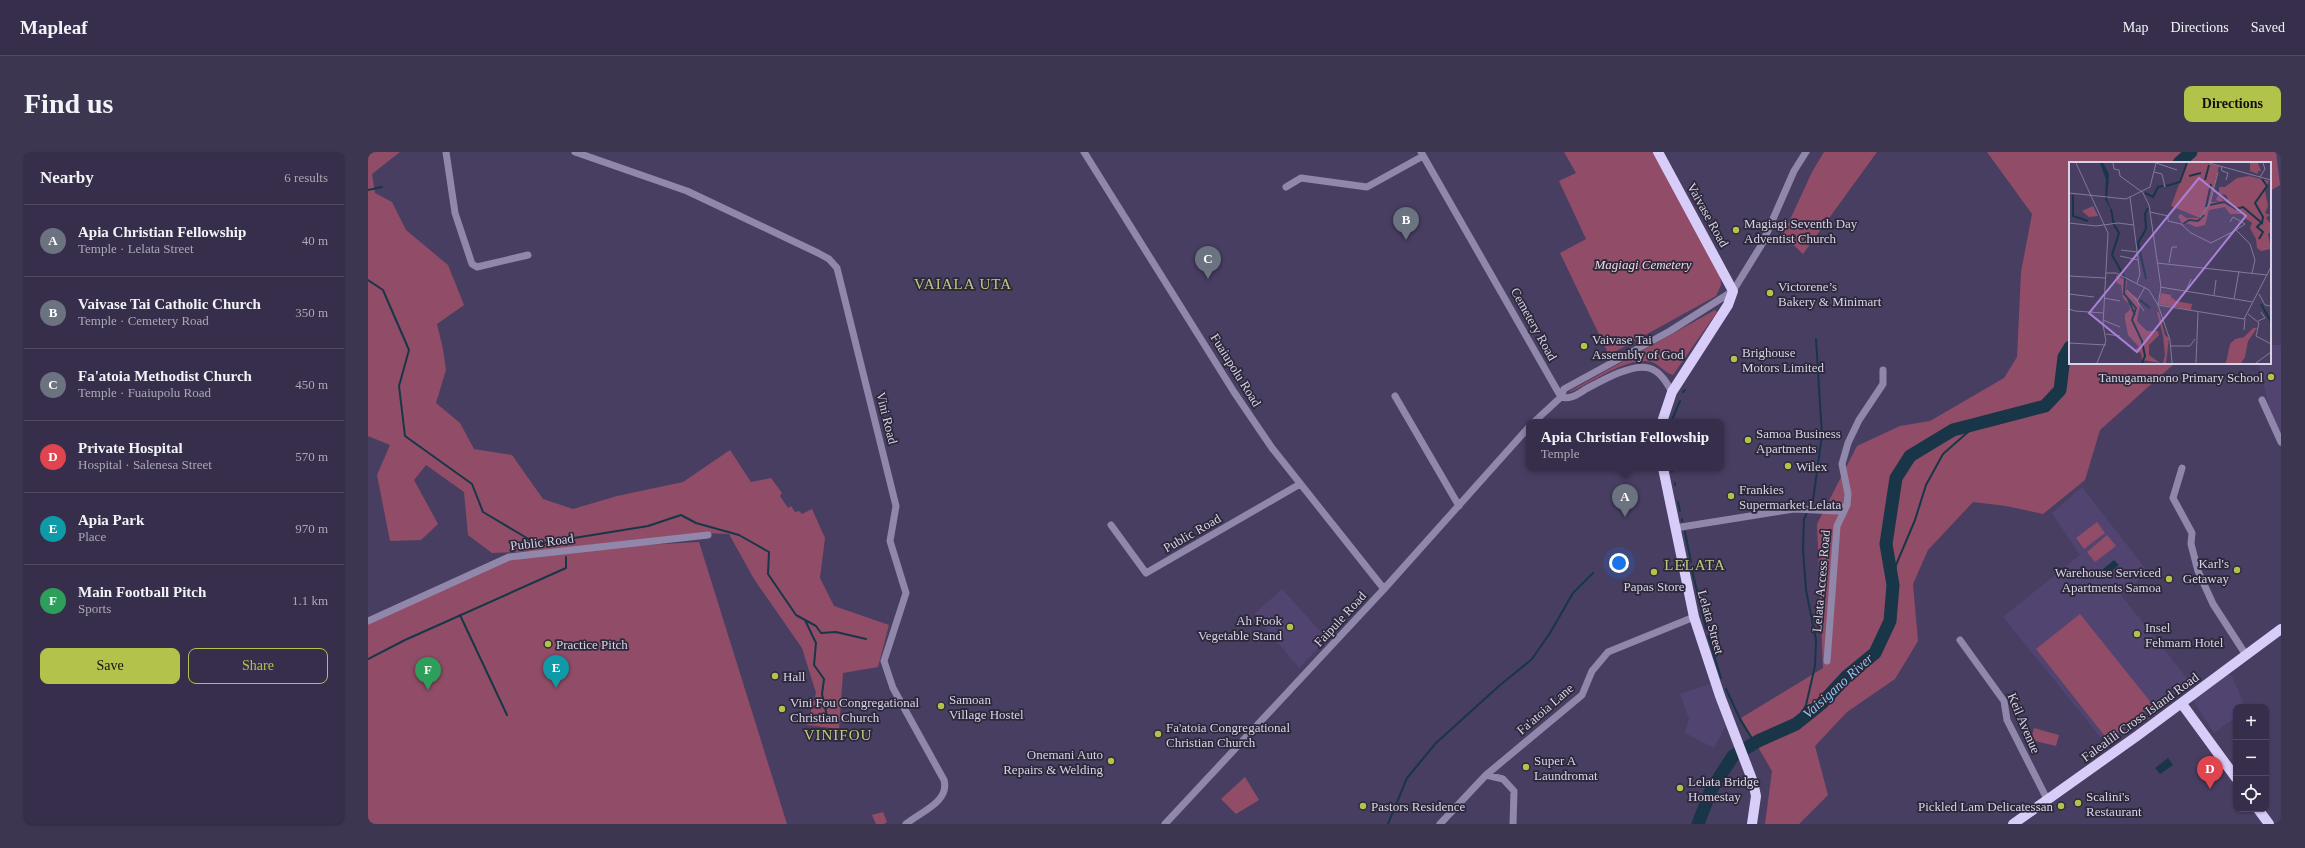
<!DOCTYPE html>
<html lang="en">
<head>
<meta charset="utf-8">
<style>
  :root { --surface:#362e4a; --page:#3d3651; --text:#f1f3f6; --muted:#aaa8b5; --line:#504a62; --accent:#b3c24b }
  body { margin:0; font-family:Georgia,serif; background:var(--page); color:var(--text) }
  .controls { position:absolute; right:12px; bottom:12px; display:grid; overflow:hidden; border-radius:8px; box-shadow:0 1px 3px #0004 }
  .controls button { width:36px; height:36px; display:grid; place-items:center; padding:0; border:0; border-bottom:1px solid var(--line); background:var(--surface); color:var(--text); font:20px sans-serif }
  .you { position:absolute; left:1251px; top:411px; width:14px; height:14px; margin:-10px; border:3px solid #fff; border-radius:50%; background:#1a73e8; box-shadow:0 0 0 6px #1a73e833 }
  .badge { display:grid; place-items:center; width:26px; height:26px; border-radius:50%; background:var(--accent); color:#fff; font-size:13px; font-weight:700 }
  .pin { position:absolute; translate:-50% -33px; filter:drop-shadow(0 1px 2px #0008) }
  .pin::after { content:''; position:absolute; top:21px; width:14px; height:12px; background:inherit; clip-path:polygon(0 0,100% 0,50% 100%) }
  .popup { position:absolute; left:1158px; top:267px; width:198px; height:52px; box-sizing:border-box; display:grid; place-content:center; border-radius:8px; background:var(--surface); filter:drop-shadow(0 1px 3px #0005); font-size:13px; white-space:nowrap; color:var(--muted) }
  .popup b { font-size:15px; color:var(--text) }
  .popup::after { content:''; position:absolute; left:50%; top:100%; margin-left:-8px; border:8px solid transparent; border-top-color:var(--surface) }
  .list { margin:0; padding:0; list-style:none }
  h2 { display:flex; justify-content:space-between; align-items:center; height:52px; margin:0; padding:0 16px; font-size:17px }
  h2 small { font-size:13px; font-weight:400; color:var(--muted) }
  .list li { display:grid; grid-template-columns:26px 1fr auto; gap:12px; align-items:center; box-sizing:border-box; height:72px; padding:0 16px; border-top:1px solid var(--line) }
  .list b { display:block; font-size:15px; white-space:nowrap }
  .list p { margin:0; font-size:13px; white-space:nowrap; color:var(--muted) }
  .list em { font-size:13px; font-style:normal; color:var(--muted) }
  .actions { display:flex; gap:8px; padding:12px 16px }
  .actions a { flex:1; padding:9px 0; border:1px solid var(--accent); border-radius:8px; text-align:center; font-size:14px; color:var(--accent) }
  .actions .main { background:var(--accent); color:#111 }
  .icon { flex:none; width:22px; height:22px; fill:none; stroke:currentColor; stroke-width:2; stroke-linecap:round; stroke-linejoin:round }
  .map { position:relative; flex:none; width:1913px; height:672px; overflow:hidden; border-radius:8px }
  header { display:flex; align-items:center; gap:24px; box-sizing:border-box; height:56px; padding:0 20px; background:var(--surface); border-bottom:1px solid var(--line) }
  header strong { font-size:19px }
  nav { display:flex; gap:22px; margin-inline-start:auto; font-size:14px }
  .intro { display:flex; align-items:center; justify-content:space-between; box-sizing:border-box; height:96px; padding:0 24px }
  h1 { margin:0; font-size:28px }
  .button { padding:10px 18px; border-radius:8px; background:var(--accent); color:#111; font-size:14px; font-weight:700 }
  main { display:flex; gap:24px; padding:0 24px }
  aside { flex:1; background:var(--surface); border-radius:8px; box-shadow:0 1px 3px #0004 }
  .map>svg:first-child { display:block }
  .built { fill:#514470 }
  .green { fill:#914d68 }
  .water { fill:#183648 }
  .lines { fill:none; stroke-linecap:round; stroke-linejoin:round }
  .stream { stroke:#183648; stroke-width:2 }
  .river { stroke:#183648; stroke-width:13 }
  .minor { stroke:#9087ab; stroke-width:7 }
  .major { stroke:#d8cdf9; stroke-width:10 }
  .poi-dot { fill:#b3c24b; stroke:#2c2839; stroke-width:1.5 }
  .labels { text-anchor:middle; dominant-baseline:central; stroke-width:3.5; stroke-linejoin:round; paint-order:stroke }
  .street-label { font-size:13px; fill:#d8d3e9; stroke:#2c2839 }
  .poi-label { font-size:13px; fill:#d8d3e9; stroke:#2c2839; text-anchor:start }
  .park-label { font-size:13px; font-style:italic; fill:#f2d8e1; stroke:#2c2839 }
  .water-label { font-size:14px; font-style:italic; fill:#85caf3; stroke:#2c2839 }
  .quarter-label { font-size:15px; letter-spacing:1px; fill:#bfcb7f; stroke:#2c2839 }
  .inset-river { fill:none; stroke:#183648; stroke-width:2 }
  .inset-road { fill:none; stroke:#827a98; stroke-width:1 }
  .view { fill:#aa80d4; fill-opacity:0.15; stroke:#aa80d4; stroke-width:2 }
  .inset-edge { fill:none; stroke:#d8d3e9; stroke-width:2 }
</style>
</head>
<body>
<header>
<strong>Mapleaf</strong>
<nav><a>Map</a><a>Directions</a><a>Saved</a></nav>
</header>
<div class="intro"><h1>Find us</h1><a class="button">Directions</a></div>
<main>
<aside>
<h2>Nearby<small>6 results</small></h2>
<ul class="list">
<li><span class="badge" style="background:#6b7280">A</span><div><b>Apia Christian Fellowship</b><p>Temple · Lelata Street</p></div><em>40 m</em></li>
<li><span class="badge" style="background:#6b7280">B</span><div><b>Vaivase Tai Catholic Church</b><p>Temple · Cemetery Road</p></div><em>350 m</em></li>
<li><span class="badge" style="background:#6b7280">C</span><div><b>Fa'atoia Methodist Church</b><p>Temple · Fuaiupolu Road</p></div><em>450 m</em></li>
<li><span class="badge" style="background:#e0444e">D</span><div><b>Private Hospital</b><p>Hospital · Salenesa Street</p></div><em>570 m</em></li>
<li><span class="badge" style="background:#0f9aa8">E</span><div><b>Apia Park</b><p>Place</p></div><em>970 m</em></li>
<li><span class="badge" style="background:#2e9e5b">F</span><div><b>Main Football Pitch</b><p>Sports</p></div><em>1.1 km</em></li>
</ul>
<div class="actions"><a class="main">Save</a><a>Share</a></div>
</aside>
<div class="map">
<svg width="1913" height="672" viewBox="0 0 1913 672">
  <rect width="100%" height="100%" fill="#483e62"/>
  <path class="built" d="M1902,193H1913V281L1903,261L1890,212L1902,211Z
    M1714,335L1780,420L1753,443L1822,530L1738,592L1635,465L1712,403L1684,361Z
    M914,437L959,487L931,516L886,462Z
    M1860,522L1864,524L1877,555H1868V565L1846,581L1826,550V545Z
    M1345,531L1359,572L1346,596L1317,581L1321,567L1312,542Z"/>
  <path class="green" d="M0,0H32L4,22L7,41L24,50L38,78L80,113L96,153L69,172L75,197L78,218L68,251L92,271L106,297L144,303L175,347L205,357L249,344L315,330L362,298L383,330L403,326L414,341L412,344L420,356L423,354L427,360L431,359L434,362L444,357L457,386L452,426L466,454L521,473L510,515L475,521L471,577L439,573L448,541L434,496L386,427L361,382L333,381L241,395L331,390L419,672H0V469L139,403L189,398L124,401L100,383L96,340L58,313L46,328L70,372L53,388L22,389L9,323L22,293L0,284Z
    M1196,0H1286L1352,121L1353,133L1348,144L1241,203L1192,101L1218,87L1191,29L1208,21Z
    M1456,0H1509L1435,102L1415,83L1444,20Z
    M1619,0H1908L1912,33L1902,39V11H1866L1862,9L1861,11H1702V211H1807L1732,278L1717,328L1675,362L1638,354L1605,350L1560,398L1545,432L1550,489L1527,527L1479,560L1447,594L1460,643L1431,672H1397L1404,619L1373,566L1455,516L1449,372L1489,294L1532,274L1562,269L1636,226L1649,205L1653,120L1664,62Z
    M1347,158L1349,160L1305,223C1297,221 1292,213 1284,210C1260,203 1224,231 1202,240V239Z
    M1729,370L1737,381L1716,397L1708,386Z
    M1739,383L1748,394L1727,410L1719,400Z
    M1712,462L1785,553L1740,588L1668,497Z
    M1666,576L1691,583L1688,594L1663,588Z
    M877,625L891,648L868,662L853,647Z
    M515,660L519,670L516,672H508L504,663Z"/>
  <path class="water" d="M1746,408L1751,413L1740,422L1735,417Z
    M1800,606L1805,613L1792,622L1787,616Z"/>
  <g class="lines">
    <path class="stream" d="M0,38L14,35
      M0,128L15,138L41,198L31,234L37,284L104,332L115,360L169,392L280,374L313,363L328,371L371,383L401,400L400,422L428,463L448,474L453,481L468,480L498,487
      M1315,240L1317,238
      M1303,270L1312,249
      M1303,316L1304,320
      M1307,331V333
      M1310,350L1312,359
      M1314,367V369
      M1317,380L1323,410
      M198,393V387
      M1324,418L1338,477
      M1525,433L1528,413L1547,368L1558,333L1575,302L1609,272
      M92,463L139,563
      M437,468L448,491L446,513L456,527L454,542L459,564
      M1340,484L1353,526
      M0,507L37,488L198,416V405
      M1358,537L1373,569L1387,591
      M1428,572L1438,553L1447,514L1448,488L1438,438L1435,398L1436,367L1445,348L1454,283L1448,187
      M1020,672L1039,626L1068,591L1131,534L1164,507L1182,481L1205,441L1225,421"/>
    <path class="river" d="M1811,11L1823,0
      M1330,672L1343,638L1365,604L1390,589L1428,572L1453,552L1479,524L1507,501L1522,469L1525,433L1518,392L1528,326L1542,304L1585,278L1677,254L1692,238L1696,205L1702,195"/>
    <path class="minor" d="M78,0L87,61L104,112L109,115L160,103
      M207,0L319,39L450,101L461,107L469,116L528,354L522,389L538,441L516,509L525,536L576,628C582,650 552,660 538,672
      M716,0L866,240L904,296L1016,437
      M1053,0L1193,245C1202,248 1210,242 1218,237C1233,229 1264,211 1281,216C1292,219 1299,231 1304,240
      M918,35L933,26L999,35L1055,4
      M1027,244L1091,354
      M1894,248L1913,290
      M1166,270L1193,245L1196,237L1302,179L1365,139L1394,92L1426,19L1438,0
      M1814,316L1805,346L1824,381L1823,392L1830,419L1845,452L1878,503
      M743,373L778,421L932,332
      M1307,376L1426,357L1470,359L1479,353L1480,342L1474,312L1480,291L1491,268L1515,232V218
      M0,469L141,405L340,383
      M1592,488L1636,549L1639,568L1679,647
      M1459,509L1469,374L1479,353
      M1118,623L1135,627L1146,639L1145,672
      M797,672L1016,437L1161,275
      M1072,672L1118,623L1214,543L1224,519L1240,500L1326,465"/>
    <path class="major" d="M1290,0L1365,139L1360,153L1304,240L1294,270
      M1295,316L1326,465L1352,544L1385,630L1388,644L1384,672
      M1814,552L1868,626
      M1890,657L1901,672
      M1645,672L1769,584L1913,477"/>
  </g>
  <g class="poi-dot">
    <circle cx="1368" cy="78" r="4"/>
    <circle cx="1402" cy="141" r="4"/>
    <circle cx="1216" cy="194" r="4"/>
    <circle cx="1366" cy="207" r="4"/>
    <circle cx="1903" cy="225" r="4"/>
    <circle cx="1380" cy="288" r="4"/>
    <circle cx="1420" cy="314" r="4"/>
    <circle cx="1363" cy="344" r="4"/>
    <circle cx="1869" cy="418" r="4"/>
    <circle cx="1286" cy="420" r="4"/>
    <circle cx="1801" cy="427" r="4"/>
    <circle cx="922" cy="475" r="4"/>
    <circle cx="1769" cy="482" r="4"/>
    <circle cx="180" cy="492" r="4"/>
    <circle cx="407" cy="524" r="4"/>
    <circle cx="573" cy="554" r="4"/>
    <circle cx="414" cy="557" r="4"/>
    <circle cx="790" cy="582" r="4"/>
    <circle cx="743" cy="609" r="4"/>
    <circle cx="1158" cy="615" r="4"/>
    <circle cx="1312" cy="636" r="4"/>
    <circle cx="1710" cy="651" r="4"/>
    <circle cx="995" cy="654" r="4"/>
    <circle cx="1693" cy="654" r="4"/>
  </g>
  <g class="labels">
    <g class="street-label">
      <text transform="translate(1340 63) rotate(61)">Vaivase Road</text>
      <text transform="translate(1166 172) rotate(61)">Cemetery Road</text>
      <text transform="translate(868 218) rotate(58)">Fuaiupolu Road</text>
      <text transform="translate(519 266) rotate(76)">Vini Road</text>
      <text transform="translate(824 381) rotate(-30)">Public Road</text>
      <text transform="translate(174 390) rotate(-7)">Public Road</text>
      <text transform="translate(1453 429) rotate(-85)">Lelata Access Road</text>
      <text transform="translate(972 467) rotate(-47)">Faipule Road</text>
      <text transform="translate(1343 470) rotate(74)">Lelata Street</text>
      <text transform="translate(1177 557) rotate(-41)">Fa'atoia Lane</text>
      <text transform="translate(1772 565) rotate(-36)">Falealili Cross Island Road</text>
      <text transform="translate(1656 571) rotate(67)">Keil Avenue</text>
    </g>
    <g class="poi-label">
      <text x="1376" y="71">Magiagi Seventh Day<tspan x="1376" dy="15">Adventist Church</tspan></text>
      <text x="1410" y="134">Victorene’s<tspan x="1410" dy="15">Bakery &amp; Minimart</tspan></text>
      <text x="1224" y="187">Vaivase Tai<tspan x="1224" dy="15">Assembly of God</tspan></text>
      <text x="1374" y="200">Brighouse<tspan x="1374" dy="15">Motors Limited</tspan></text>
      <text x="1895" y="225" text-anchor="end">Tanugamanono Primary School</text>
      <text x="1388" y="281">Samoa Business<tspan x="1388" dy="15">Apartments</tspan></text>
      <text x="1428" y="314">Wilex</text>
      <text x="1371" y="337">Frankies<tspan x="1371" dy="15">Supermarket Lelata</tspan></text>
      <text x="1861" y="411" text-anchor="end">Karl's<tspan x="1861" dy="15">Getaway</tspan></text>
      <text x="1793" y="420" text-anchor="end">Warehouse Serviced<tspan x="1793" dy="15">Apartments Samoa</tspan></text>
      <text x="1286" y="434" text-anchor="middle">Papas Store</text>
      <text x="914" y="468" text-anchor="end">Ah Fook<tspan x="914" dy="15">Vegetable Stand</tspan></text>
      <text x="1777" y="475">Insel<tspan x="1777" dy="15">Fehmarn Hotel</tspan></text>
      <text x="188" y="492">Practice Pitch</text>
      <text x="415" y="524">Hall</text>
      <text x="581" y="547">Samoan<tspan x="581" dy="15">Village Hostel</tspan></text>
      <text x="422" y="550">Vini Fou Congregational<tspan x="422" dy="15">Christian Church</tspan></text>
      <text x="798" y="575">Fa'atoia Congregational<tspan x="798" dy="15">Christian Church</tspan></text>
      <text x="735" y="602" text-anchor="end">Onemani Auto<tspan x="735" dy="15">Repairs &amp; Welding</tspan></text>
      <text x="1166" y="608">Super A<tspan x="1166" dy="15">Laundromat</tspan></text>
      <text x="1320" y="629">Lelata Bridge<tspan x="1320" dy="15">Homestay</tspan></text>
      <text x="1718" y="644">Scalini's<tspan x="1718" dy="15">Restaurant</tspan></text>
      <text x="1003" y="654">Pastors Residence</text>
      <text x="1685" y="654" text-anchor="end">Pickled Lam Delicatessan</text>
    </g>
    <g class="park-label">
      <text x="1275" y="112">Magiagi Cemetery</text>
    </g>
    <g class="water-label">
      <text transform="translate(1470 534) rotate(-42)">Vaisigano River</text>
    </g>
    <g class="quarter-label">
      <text x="595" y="132">VAIALA UTA</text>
      <text x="1327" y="413">LELATA</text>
      <text x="470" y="583">VINIFOU</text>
    </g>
  </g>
  <g transform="translate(1701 10)">
    <rect width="202" height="202" fill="#483e62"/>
    <path d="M118,1H137L150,4L141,40H152L147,38L149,33L155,39L159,37L157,33L150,32V25H156L168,16L180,14L200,19L196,29L199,44L196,51L201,53L197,56L202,62V70L199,72L202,87L192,89L188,86L187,77L181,66L183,61L176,56L174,52H161L156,45L140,48L136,63L127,65L118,61L114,64L109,54L112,52L117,56H131L102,44ZM181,1H189L192,9H189V12L181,9ZM24,44L29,54L20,55L13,49ZM47,113L58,119L57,128L68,136L71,143L68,159L78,169H89L90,173L80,183V193L91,201L73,198L72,191L65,188L70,185L59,173L56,157V152L61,148L60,142L54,136L52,123L48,121ZM92,131L102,133V135L107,139L123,142L122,148L90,142ZM88,150H90L96,173L100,176L97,201H94L96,193L94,174ZM184,166H188L179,179L176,195L172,201H157L161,182L166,177L175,175Z" fill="#914d68"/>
    <path d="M31,1H34L40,12L38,37L43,50L36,37L37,17Z" fill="#183648"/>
    <path class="inset-river" d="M120,14L132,11M136,18L140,3M97,24L111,20L118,1M76,31L84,35L89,25L94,24M4,33V54L19,59M141,43L155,40L167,47L174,45L193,61L194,55L186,41L198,24L193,17M137,45L142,22M42,47L45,63L50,71L43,93L56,116L55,132L67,146L63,158L73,179L76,194L73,201M114,62L120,58L129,59L135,53M190,77L194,70L188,65L192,61M77,117L69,81L77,67L76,52L79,46M59,137L66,153M71,138L81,146M192,142L202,160"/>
    <path class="inset-road" d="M7,1L39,71L34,163L37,179L28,201M44,1L45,7L50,8L51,14L73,30M87,1L108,8M140,1L202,18M152,4L153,9L159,11L157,18M85,10L93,12L96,25M191,15L196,7L194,1M73,29L80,43L92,125L89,143L101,178L103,201M0,31L57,37L81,25L87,1M61,35L71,112L68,121M81,50L99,54V59L112,62L122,71L142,81L167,68L181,82L186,98L183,111M131,56L141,41L149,10M161,60L164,55L176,62L167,68M0,61L27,64L49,61L65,63M52,88L68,90M51,94L69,98M88,101L198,113M100,101L103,85H108M37,111H47L80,128L89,143L175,157L202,105M0,114L36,116M91,125L184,140M58,128L68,139M117,129L122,117M0,132L25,135M190,132L196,143L202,144M145,133L147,118M35,136L51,139M165,137L170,109M0,147L6,149L34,151M75,149L68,139L76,125M179,152L190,161L187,174L202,182M34,158L51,165M189,159L196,156L192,150M175,168L176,156M37,172L51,174M0,181L37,183M102,184H121L126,177M127,201L129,150M187,201L202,190"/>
    <path class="view" d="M130,16L177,54L68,190L20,151Z"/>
    <rect width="202" height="202" class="inset-edge"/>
  </g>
</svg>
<div class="controls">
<button>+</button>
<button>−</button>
<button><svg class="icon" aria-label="locate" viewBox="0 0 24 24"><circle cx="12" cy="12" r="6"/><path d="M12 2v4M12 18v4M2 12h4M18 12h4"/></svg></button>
</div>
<div class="you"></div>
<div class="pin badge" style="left:1257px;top:365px;background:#6b7280">A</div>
<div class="popup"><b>Apia Christian Fellowship</b>Temple</div>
<div class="pin badge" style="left:1038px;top:88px;background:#6b7280">B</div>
<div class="pin badge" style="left:840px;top:127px;background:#6b7280">C</div>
<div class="pin badge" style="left:1842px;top:637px;background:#e0444e">D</div>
<div class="pin badge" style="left:188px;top:536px;background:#0f9aa8">E</div>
<div class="pin badge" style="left:60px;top:538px;background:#2e9e5b">F</div>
</div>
</main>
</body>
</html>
